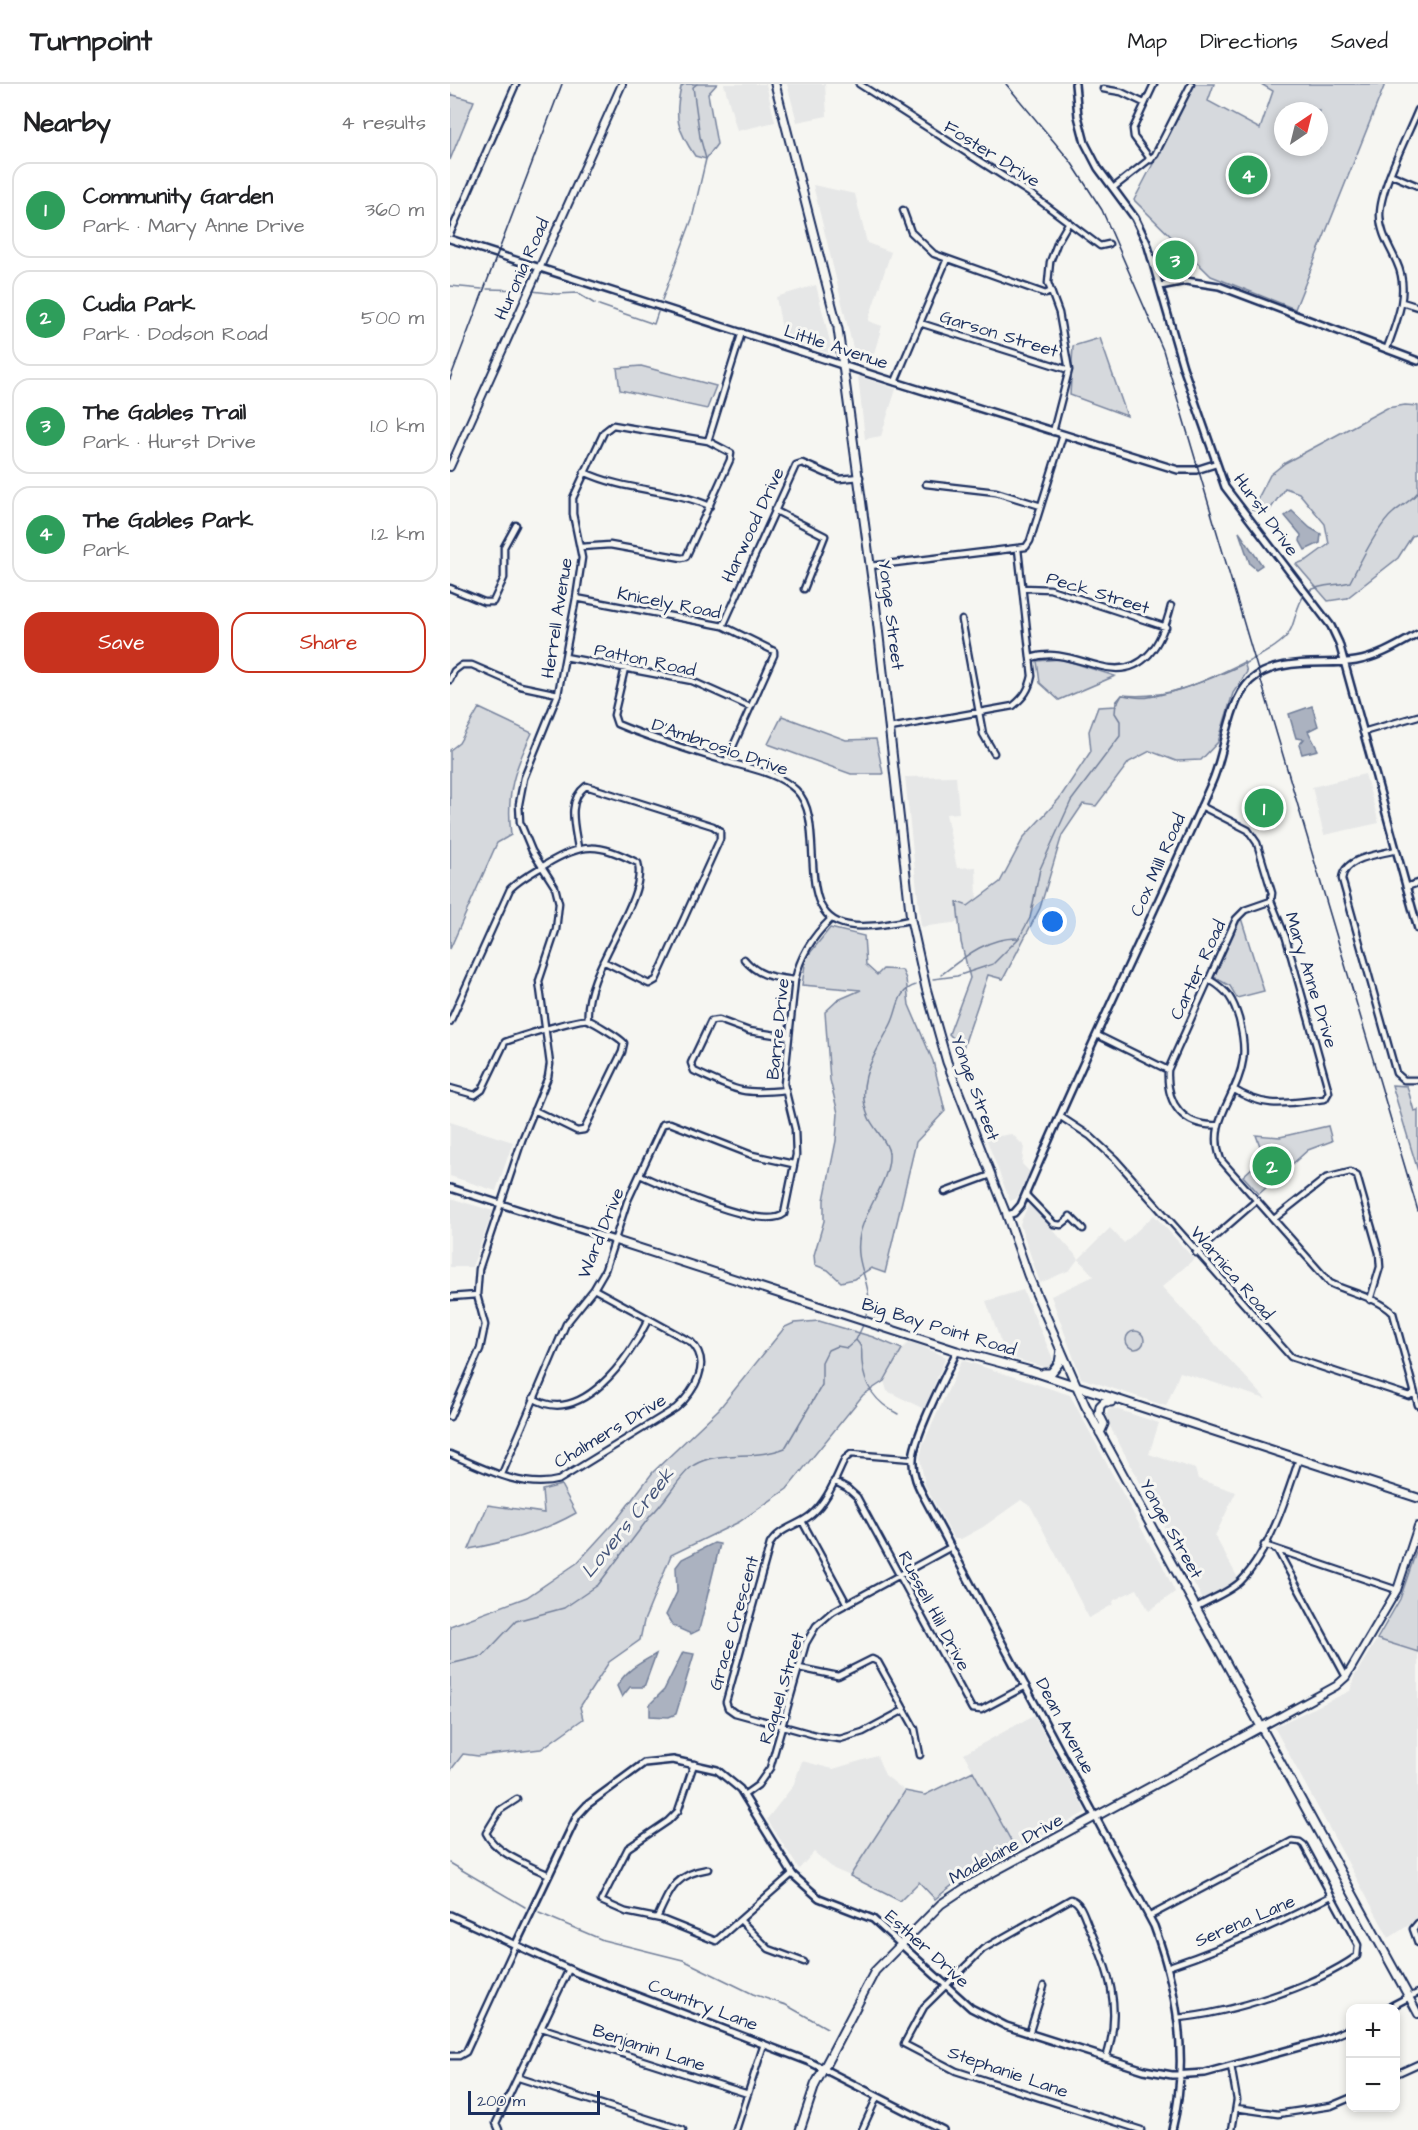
<!DOCTYPE html>
<html lang="en">
<head>
<meta charset="utf-8">
<style>
  :root { --surface:#fff; --page:#f2f2f2; --text:#202124; --muted:#757577; --line:#e0e0e0; --accent:#c8321e }
  body { margin:0; font-family:"Architects Daughter",sans-serif; background:var(--page); color:var(--text) }
  .controls { position:absolute; right:18px; bottom:18px; display:grid; overflow:hidden; border-radius:12px; box-shadow:0 3px 9px #0003 }
  .controls button { width:54px; height:54px; display:grid; place-items:center; padding:0; border:0; border-bottom:2px solid var(--line); background:var(--surface); color:var(--text); font:30px sans-serif }
  .compass { position:absolute; left:824px; top:18px; width:54px; height:54px; border-radius:50%; background:var(--surface); box-shadow:0 3px 9px #0003; rotate:35deg }
  .scale { position:absolute; left:18px; bottom:15px; width:132px; box-sizing:border-box; padding-left:6px; border:3px solid #1b2f5e; border-top:0; font-size:16px; line-height:21px; white-space:nowrap; color:#1b2f5e; -webkit-text-stroke:4px #f6f6f2; paint-order:stroke }
  .you { position:absolute; left:603px; top:838px; width:21px; height:21px; margin:-15px; border:4px solid #fff; border-radius:50%; background:#1a73e8; box-shadow:0 0 0 9px #1a73e833 }
  .badge { display:grid; place-items:center; width:39px; height:39px; border-radius:50%; background:var(--accent); color:#fff; font-size:20px; font-weight:700 }
  .pin { position:absolute; translate:-50% -50%; border:3px solid #fff; box-shadow:0 2px 6px #0006 }
  .list { margin:0; padding:0; list-style:none }
  h2 { display:flex; justify-content:space-between; align-items:center; height:78px; margin:0; padding:0 24px; font-size:26px }
  h2 small { font-size:20px; font-weight:400; color:var(--muted) }
  .list li { display:grid; grid-template-columns:39px 1fr auto; gap:18px; align-items:center; box-sizing:border-box; height:96px; margin:0 12px 12px; padding:0 12px; border:2px solid var(--line); border-radius:18px }
  .list b { display:block; font-size:22px; white-space:nowrap }
  .list p { margin:0; font-size:20px; white-space:nowrap; color:var(--muted) }
  .list em { font-size:20px; font-style:normal; color:var(--muted) }
  .actions { display:flex; gap:12px; padding:18px 24px }
  .actions a { flex:1; padding:14px 0; border:2px solid var(--accent); border-radius:18px; text-align:center; font-size:21px; color:var(--accent) }
  .actions .main { background:var(--accent); color:#fff }
  .map { position:relative; flex:none; width:968px; height:2046px; overflow:hidden }
  header { display:flex; align-items:center; gap:36px; box-sizing:border-box; height:84px; padding:0 30px; background:var(--surface); border-bottom:2px solid var(--line) }
  header strong { font-size:28px }
  nav { display:flex; gap:33px; margin-inline-start:auto; font-size:21px }
  main { display:flex }
  aside { flex:1; background:var(--surface) }
  .map>svg:first-child { display:block }
  .built { fill:#e6e7e7 }
  .green { fill:#d6d9dd; stroke:#78849e; stroke-width:1.5; fill-rule:evenodd }
  .water { fill:#abb2c0; stroke:#717e99; stroke-width:1.5 }
  .lines { fill:none; stroke-linecap:round; stroke-linejoin:round }
  .stream { stroke:#717e99; stroke-width:1.5 }
  .minor-casing { stroke:#1b2f5e; stroke-width:9 }
  .tertiary-casing { stroke:#1b2f5e; stroke-width:10 }
  .secondary-casing { stroke:#1b2f5e; stroke-width:10 }
  .primary-casing { stroke:#1b2f5e; stroke-width:11 }
  .minor { stroke:#f6f6f2; stroke-width:4.5 }
  .tertiary { stroke:#f6f6f2; stroke-width:5 }
  .secondary { stroke:#f6f6f2; stroke-width:6 }
  .primary { stroke:#f6f6f2; stroke-width:7 }
  .rail { stroke:#1b2f5e; stroke-width:1.5 }
  .labels { text-anchor:middle; dominant-baseline:central; stroke-width:6; stroke-linejoin:round; paint-order:stroke }
  .street-label { font-size:18px; fill:#1b2f5e; stroke:#f6f6f2 }
  .water-label { font-size:20px; font-style:italic; fill:#46567b; stroke:#f6f6f2 }
</style>
</head>
<body>
<header>
<strong>Turnpoint</strong>
<nav><a>Map</a><a>Directions</a><a>Saved</a></nav>
</header>
<main>
<aside>
<h2>Nearby<small>4 results</small></h2>
<ul class="list">
<li><span class="badge" style="background:#2e9e5b">1</span><div><b>Community Garden</b><p>Park · Mary Anne Drive</p></div><em>360 m</em></li>
<li><span class="badge" style="background:#2e9e5b">2</span><div><b>Cudia Park</b><p>Park · Dodson Road</p></div><em>500 m</em></li>
<li><span class="badge" style="background:#2e9e5b">3</span><div><b>The Gables Trail</b><p>Park · Hurst Drive</p></div><em>1.0 km</em></li>
<li><span class="badge" style="background:#2e9e5b">4</span><div><b>The Gables Park</b><p>Park</p></div><em>1.2 km</em></li>
</ul>
<div class="actions"><a class="main">Save</a><a>Share</a></div>
</aside>
<div class="map">
<svg width="968" height="2046" viewBox="0 0 968 2046">
  <rect width="100%" height="100%" fill="#f6f6f2"/>
  <filter id="ink" filterUnits="userSpaceOnUse"><feTurbulence type="fractalNoise" baseFrequency=".0167" numOctaves="2"/><feDisplacementMap in="SourceGraphic" scale="12" xChannelSelector="R" yChannelSelector="G"/><feConvolveMatrix kernelMatrix="1 2 1 2 8 2 1 2 1" color-interpolation-filters="sRGB"/></filter>
  <g filter="url(#ink)">
    <path class="built" d="M274,0H316L325,38L287,47Z
      M337,0H375L377,32L347,38Z
      M363,101L405,110L417,159L441,168L418,237L432,242L420,283L404,268Z
      M366,201L382,266L378,269L334,256L326,213Z
      M408,292L446,305L431,352L415,355Z
      M915,690L929,739L874,751L862,703Z
      M506,692L509,729L496,730L507,784L526,783L527,816L518,822L508,818L510,838L471,843L455,693Z
      M0,1038L63,1058L46,1107L0,1092Z
      M562,1050L574,1062L572,1080L580,1088L567,1114L560,1117L536,1054Z
      M0,1114L43,1127L22,1183H0Z
      M579,1119L629,1175L660,1144L674,1159L704,1131L744,1175L712,1203L816,1315L730,1288L716,1322L631,1294L601,1212L644,1192L628,1175L620,1186L590,1199L570,1140Z
      M573,1206L603,1275L602,1282L597,1284L556,1272L536,1217Z
      M460,1257L496,1273L474,1325L437,1307L434,1297L452,1265Z
      M512,1276L620,1311L704,1468L710,1476L725,1508L699,1527L687,1505L664,1516L662,1521L639,1534L581,1423L571,1416L533,1443L511,1455H504L475,1401L470,1375L473,1360Z
      M663,1324L709,1339L699,1370L745,1385L748,1395L786,1408L765,1452L789,1496L753,1516L656,1335L658,1326Z
      M927,1555L968,1568V1835L939,1854L824,1643L900,1607L904,1593Z
      M584,1631L636,1728L566,1766L514,1670Z
      M427,1672L435,1691L455,1707L400,1792L384,1785L364,1768L349,1785L317,1735L343,1702L352,1677L383,1685Z"/>
    <path class="green" d="M234,0H267L258,10L267,60L256,75L245,72C227,45 224,34 231,3Z
      M745,0H764L758,17L810,45L823,7L811,0H935L845,225L761,192L684,116ZM833,27H869V63H833Z
      M0,10L24,17L0,76Z
      M650,254L677,332L620,311L623,262Z
      M191,282L266,302L257,325L170,306L167,284Z
      M955,321L968,322V450L962,452L948,474L897,514L878,517L846,480L857,476L879,460L875,440L849,409L835,404L817,430L802,426L820,391L835,379L937,324Z
      M611,575L665,592L609,616L590,599L587,577Z
      M794,578L797,588L783,609L768,658L751,676L726,677L700,667L679,678L646,722L633,720L612,751L590,824L553,895L538,891L513,964L499,950L520,894L511,858L507,818L518,822L550,798L574,753L609,715L641,667L639,647L648,623L666,622L672,611C718,616 753,598 794,578Z
      M29,624L82,649C64,686 56,709 61,751L47,759L0,865V666L9,659Z
      M332,632L396,656L426,655L433,690H401L318,660Z
      M791,834L814,907L787,914L780,902L764,893Z
      M380,844L414,852L416,881L427,891L433,885L452,886L456,895L459,921L483,977L495,1027L466,1058L435,1189L421,1184L404,1195L391,1198L378,1186L365,1181L364,1171L374,1137V1116L386,1057L388,1029L380,996L375,928L388,916L411,906L352,901L356,874Z
      M942,1001L957,1002L964,1027L968,1026V1087Z
      M878,1042L882,1057L858,1066L809,1110L793,1092L814,1073L806,1051L830,1053Z
      M369,1237L423,1253L452,1265L434,1297L413,1311L337,1405L289,1438L221,1471L194,1537L190,1556L159,1578L130,1623L133,1635L91,1665L28,1672L13,1670L0,1687V1542L77,1513L127,1479L168,1434L203,1388L269,1325L335,1243L344,1239Z
      M676 1256a9 9 0 1 1 18 0a9 9 0 1 1-18 0Z
      M111,1401L126,1429C93,1448 57,1458 19,1465L38,1421L94,1429L92,1406Z
      M968,1462V1568L927,1555L950,1515Z
      M523,1687L566,1766L504,1800L485,1815L469,1798L450,1817L400,1792L455,1707L475,1711Z"/>
    <path class="water" d="M842,427L860,444L871,450L870,459L855,466L850,457L851,451L835,432Z
      M789,448L812,481L806,485L800,480Z
      M862,622L868,642L858,647L868,666L852,670L849,661L854,655L846,654L839,630Z
      M264,1459L270,1460L249,1546L241,1550L223,1542L216,1531L227,1508L226,1483L232,1475Z
      M233,1568L244,1570L226,1630L219,1633L200,1632V1620L214,1606Z
      M206,1570L194,1603H180L172,1613L167,1602C176,1586 190,1579 206,1570Z"/>
    <g class="lines">
      <path class="stream" d="M0,202L32,205
        M37,205L75,206
        M82,207L107,210L127,209L145,220
        M212,216L242,135L256,75L250,53L243,3L247,0
        M149,221L204,240L208,228
        M858,507C873,500 885,502 900,498C909,480 928,441 943,429C952,421 960,418 968,408
        M491,891C514,873 537,853 569,854
        M483,895L507,892L543,880L569,854L580,834L590,785L621,717L670,652V637L665,629L666,618L672,611C680,612 691,615 699,613C732,608 811,577 834,555C846,544 844,524 855,510
        M415,1235C416,1229 419,1222 419,1217C419,1195 404,1178 410,1150C416,1123 441,1095 439,1069C438,1058 424,1045 419,1034C403,998 426,970 441,940C449,924 446,907 466,901
        M406,1256C414,1265 411,1267 412,1278C414,1303 426,1319 448,1330
        M0,1580L33,1572L66,1537L114,1524L148,1501L201,1431C216,1418 229,1391 244,1381C268,1366 305,1376 335,1364L372,1301V1278L378,1266L387,1262L397,1264L406,1256L414,1239
        M0,1779L75,1823
        M89,1829L153,1856L233,1876L303,1910L336,1921L377,1944"/>
      <g class="minor-casing">
        <path id="minor" d="M409,0L581,110L650,162L659,160
          M653,5L671,8L694,19
          M701,76L684,53L683,45L704,0
          M942,91L968,102
          M663,104L705,71L741,0
          M453,126L461,148L484,170L596,210L599,208
          M0,150L66,0
          M952,218L968,223
          M470,239L619,286
          M937,264C947,237 960,207 947,179C940,163 930,149 930,131C930,104 957,53 968,26
          M445,298L497,175
          M603,348L619,286L609,229L598,199L600,178L608,157L619,138
          M258,357L292,248
          M134,388C177,408 218,404 260,422
          M476,400L546,408L591,422
          M324,426L375,452L354,505
          M420,482L576,463L580,457L613,351
          M0,504L34,518H43L54,494V463L66,441
          M573,504L600,505L716,543
          M126,514L273,542L324,567V571L276,678
          M512,536L533,650L544,669
          M273,542L346,381L352,379L389,395L410,393
          M115,573L242,597L300,623
          M581,574C604,566 626,576 649,582C695,595 712,558 721,522
          M175,584L164,631L167,640C202,655 239,666 275,677C298,684 329,689 346,706C379,738 341,832 398,841C418,845 441,839 461,836
          M0,596L4,587L12,581H22L70,602L108,610
          M440,644L563,622C574,613 579,606 582,592L568,465
          M913,648L968,632
          M751,722L798,746L807,759L822,809L821,817L836,854L879,1008L875,1015C838,1019 816,1026 783,1005
          M128,764C125,743 116,717 136,702L263,742L270,747V755L206,896L199,900L153,877
          M946,766C928,771 894,773 892,795L946,989L954,996H968
          M956,803L968,799
          M294,875C309,893 323,893 345,896
          M760,896C778,907 783,915 789,935C792,947 795,963 793,976C788,1013 756,1036 771,1076L880,1199C900,1209 927,1213 943,1229L968,1321
          M0,938L60,805C70,795 82,789 95,781C133,758 148,759 188,779C198,817 133,887 138,935
          M647,951L718,986
          M0,1004L25,1011L32,1006L55,958C65,954 132,933 138,936C144,938 170,954 174,959L172,968L134,1046L127,1047L84,1026
          M336,1006C290,1011 285,1006 244,987L241,979L261,937L269,936L299,947L339,953
          M611,1033L640,1052L665,1075L841,1273L959,1312L964,1309
          M768,1041C733,1043 716,1020 718,986L786,835L795,826L821,817
          M190,1091C216,1103 312,1147 334,1130L346,1071L345,1045L334,1000L345,896C350,872 363,852 381,835
          M495,1108L541,1091
          M576,1111L604,1140L611,1141L621,1133
          M620,1132L633,1145
          M824,1135L876,1094L900,1088L907,1092L929,1169L930,1183L920,1216
          M746,1169L806,1117
          M0,1213L27,1211
          M83,1314C131,1344 180,1273 198,1236
          M0,1333L30,1265L35,1241L27,1211L29,1185L72,1056L98,993L100,980L89,897L106,846L109,819L105,803L82,767L70,738L69,720L74,694L108,610L126,514L132,474L123,430V414L154,348L163,341L258,357L281,369L280,376L236,473L232,474L160,461L131,463
          M0,1370C33,1384 73,1406 109,1396L226,1324C244,1308 263,1279 241,1258L144,1205
          M52,1390L116,1240L144,1205L155,1186L177,1118L213,1040L220,1039L302,1071L343,1080
          M384,1397L397,1404L407,1413L522,1625L531,1626L576,1602
          M352,1437L397,1520
          M814,1461L947,1506
          M828,1467L896,1593
          M747,1523C760,1515 780,1508 791,1497C819,1468 837,1412 849,1375
          M349,1584L388,1592L422,1575L428,1578L465,1645L470,1671
          M454,1626L413,1648L390,1655L369,1652L285,1629L278,1624L276,1618L320,1460C329,1444 348,1442 361,1431C378,1417 386,1393 395,1375L401,1370L463,1375
          M244,1680L228,1727L218,1737L178,1764L151,1817L176,1828L211,1835L266,1857L342,1790
          M294,1711L308,1701L320,1684L356,1559L366,1542L382,1528L501,1463
          M67,1715L50,1726L36,1749C46,1770 79,1781 99,1791
          M700,1832L842,1757L850,1758L854,1761L908,1861L907,1872C863,1903 782,1929 727,1934
          M207,1834C220,1806 225,1790 258,1785
          M290,1836L319,1865L354,1878
          M968,1839L963,1845L968,1859
          M717,1883C775,1864 828,1840 881,1812
          M959,1913L968,1909
          M92,1944L298,2010
          M579,1950L594,1902
          M0,1972H9L16,1968L66,1860
          M656,1974C673,1925 659,1885 638,1841C634,1832 631,1818 621,1815L533,1865L474,1923L454,1960L506,1987L691,2046
          M781,1982L787,2016L782,2046
          M946,1990L968,1980
          M69,1994L233,2046
          M786,2024L828,2030L881,2022L900,2014
          M49,2046L46,2039L119,1885
          M286,2046L314,1960
          M412,2046L427,2013"/>
      </g>
      <g class="tertiary-casing">
        <path id="tertiary" d="M625,0L628,32L635,59L648,84L685,134L697,159L733,283L775,403L881,542L889,559L968,845
          M0,155L445,298L728,386H746L765,380
          M710,202L736,197L769,202L968,277
          M0,1104L164,1156
          M557,1131L564,1129L571,1121C631,978 700,839 762,698C775,669 778,618 800,597C827,572 874,582 906,577C929,573 948,561 968,550
          M507,1267C496,1291 464,1352 463,1375C462,1390 468,1402 475,1415L704,1842C728,1907 739,1978 722,2046
          M0,1831L127,1889L360,1978L493,2046
          M66,1860L127,1732L137,1721L194,1679L223,1676L267,1686L290,1705L343,1791L369,1814L423,1835L521,1924L556,1942L694,1986L722,1991L755,1989L871,1957L900,1945
          M938,1924L959,1913"/>
      </g>
      <g class="secondary-casing">
        <path id="secondary" d="M0,383L172,0
          M541,1091L557,1131
          M811,1643L886,1602L896,1593L947,1506L968,1442
          M959,1913L968,1930"/>
      </g>
      <g class="primary-casing">
        <path id="primary" d="M325,0L387,241
          M388,245L425,517L461,836L476,904L497,978L541,1091
          M557,1131L578,1191L635,1321L959,1913
          M164,1156L507,1267L581,1287L968,1414
          M594,1289H601L609,1279L611,1266
          M650,1349L654,1340L649,1330L650,1322L654,1318H661
          M350,2046L365,2001L425,1887L491,1820L521,1800L811,1643"/>
      </g>
      <use href="#minor" class="minor"/>
      <use href="#tertiary" class="tertiary"/>
      <use href="#secondary" class="secondary"/>
      <use href="#primary" class="primary"/>
      <path class="rail" d="M556,0L621,78L652,126L713,266L968,1127
        M0,295L112,0"/>
    </g>
  </g>
  <g class="labels">
    <g class="street-label">
      <text transform="translate(542 70) rotate(32)">Foster Drive</text>
      <text transform="translate(72 185) rotate(-66)">Huronia Road</text>
      <text transform="translate(549 250) rotate(17)">Garson Street</text>
      <text transform="translate(386 263) rotate(18)">Little Avenue</text>
      <text transform="translate(816 431) rotate(54)">Hurst Drive</text>
      <text transform="translate(303 441) rotate(-65)">Harwood Drive</text>
      <text transform="translate(648 509) rotate(17)">Peck Street</text>
      <text transform="translate(219 519) rotate(11)">Knicely Road</text>
      <text transform="translate(441 531) rotate(83)">Yonge Street</text>
      <text transform="translate(107 534) rotate(-81)">Herrell Avenue</text>
      <text transform="translate(195 576) rotate(12)">Patton Road</text>
      <text transform="translate(270 663) rotate(19)">D'Ambrosio Drive</text>
      <text transform="translate(708 781) rotate(-66)">Cox Mill Road</text>
      <text transform="translate(748 886) rotate(-65)">Carter Road</text>
      <text transform="translate(861 896) rotate(73)">Mary Anne Drive</text>
      <text transform="translate(328 945) rotate(-84)">Barre Drive</text>
      <text transform="translate(525 1004) rotate(70)">Yonge Street</text>
      <text transform="translate(151 1149) rotate(-68)">Ward Drive</text>
      <text transform="translate(782 1189) rotate(49)">Warnica Road</text>
      <text transform="translate(489 1243) rotate(17)">Big Bay Point Road</text>
      <text transform="translate(160 1347) rotate(-31)">Chalmers Drive</text>
      <text transform="translate(721 1445) rotate(61)">Yonge Street</text>
      <text transform="translate(484 1527) rotate(62)">Russell Hill Drive</text>
      <text transform="translate(284 1539) rotate(-74)">Grace Crescent</text>
      <text transform="translate(332 1604) rotate(-73)">Raquel Street</text>
      <text transform="translate(615 1642) rotate(62)">Dean Avenue</text>
      <text transform="translate(556 1765) rotate(-29)">Madelaine Drive</text>
      <text transform="translate(795 1837) rotate(-23)">Serena Lane</text>
      <text transform="translate(477 1865) rotate(42)">Esther Drive</text>
      <text transform="translate(253 1921) rotate(21)">Country Lane</text>
      <text transform="translate(199 1964) rotate(18)">Benjamin Lane</text>
      <text transform="translate(558 1988) rotate(19)">Stephanie Lane</text>
    </g>
    <g class="water-label">
      <text transform="translate(178 1439) rotate(-51)">Lovers Creek</text>
    </g>
  </g>
</svg>
<div class="controls">
<button>+</button>
<button>−</button>
</div>
<svg class="compass" viewBox="-18 -18 36 36"><path d="M0-13l5 13h-10z" fill="#e53935"/><path d="M0 13l5-13h-10z" fill="#757577"/></svg>
<div class="scale">200 m</div>
<div class="you"></div>
<div class="pin badge" style="left:814px;top:724px;background:#2e9e5b">1</div>
<div class="pin badge" style="left:822px;top:1082px;background:#2e9e5b">2</div>
<div class="pin badge" style="left:725px;top:176px;background:#2e9e5b">3</div>
<div class="pin badge" style="left:798px;top:91px;background:#2e9e5b">4</div>
</div>
</main>
</body>
</html>
